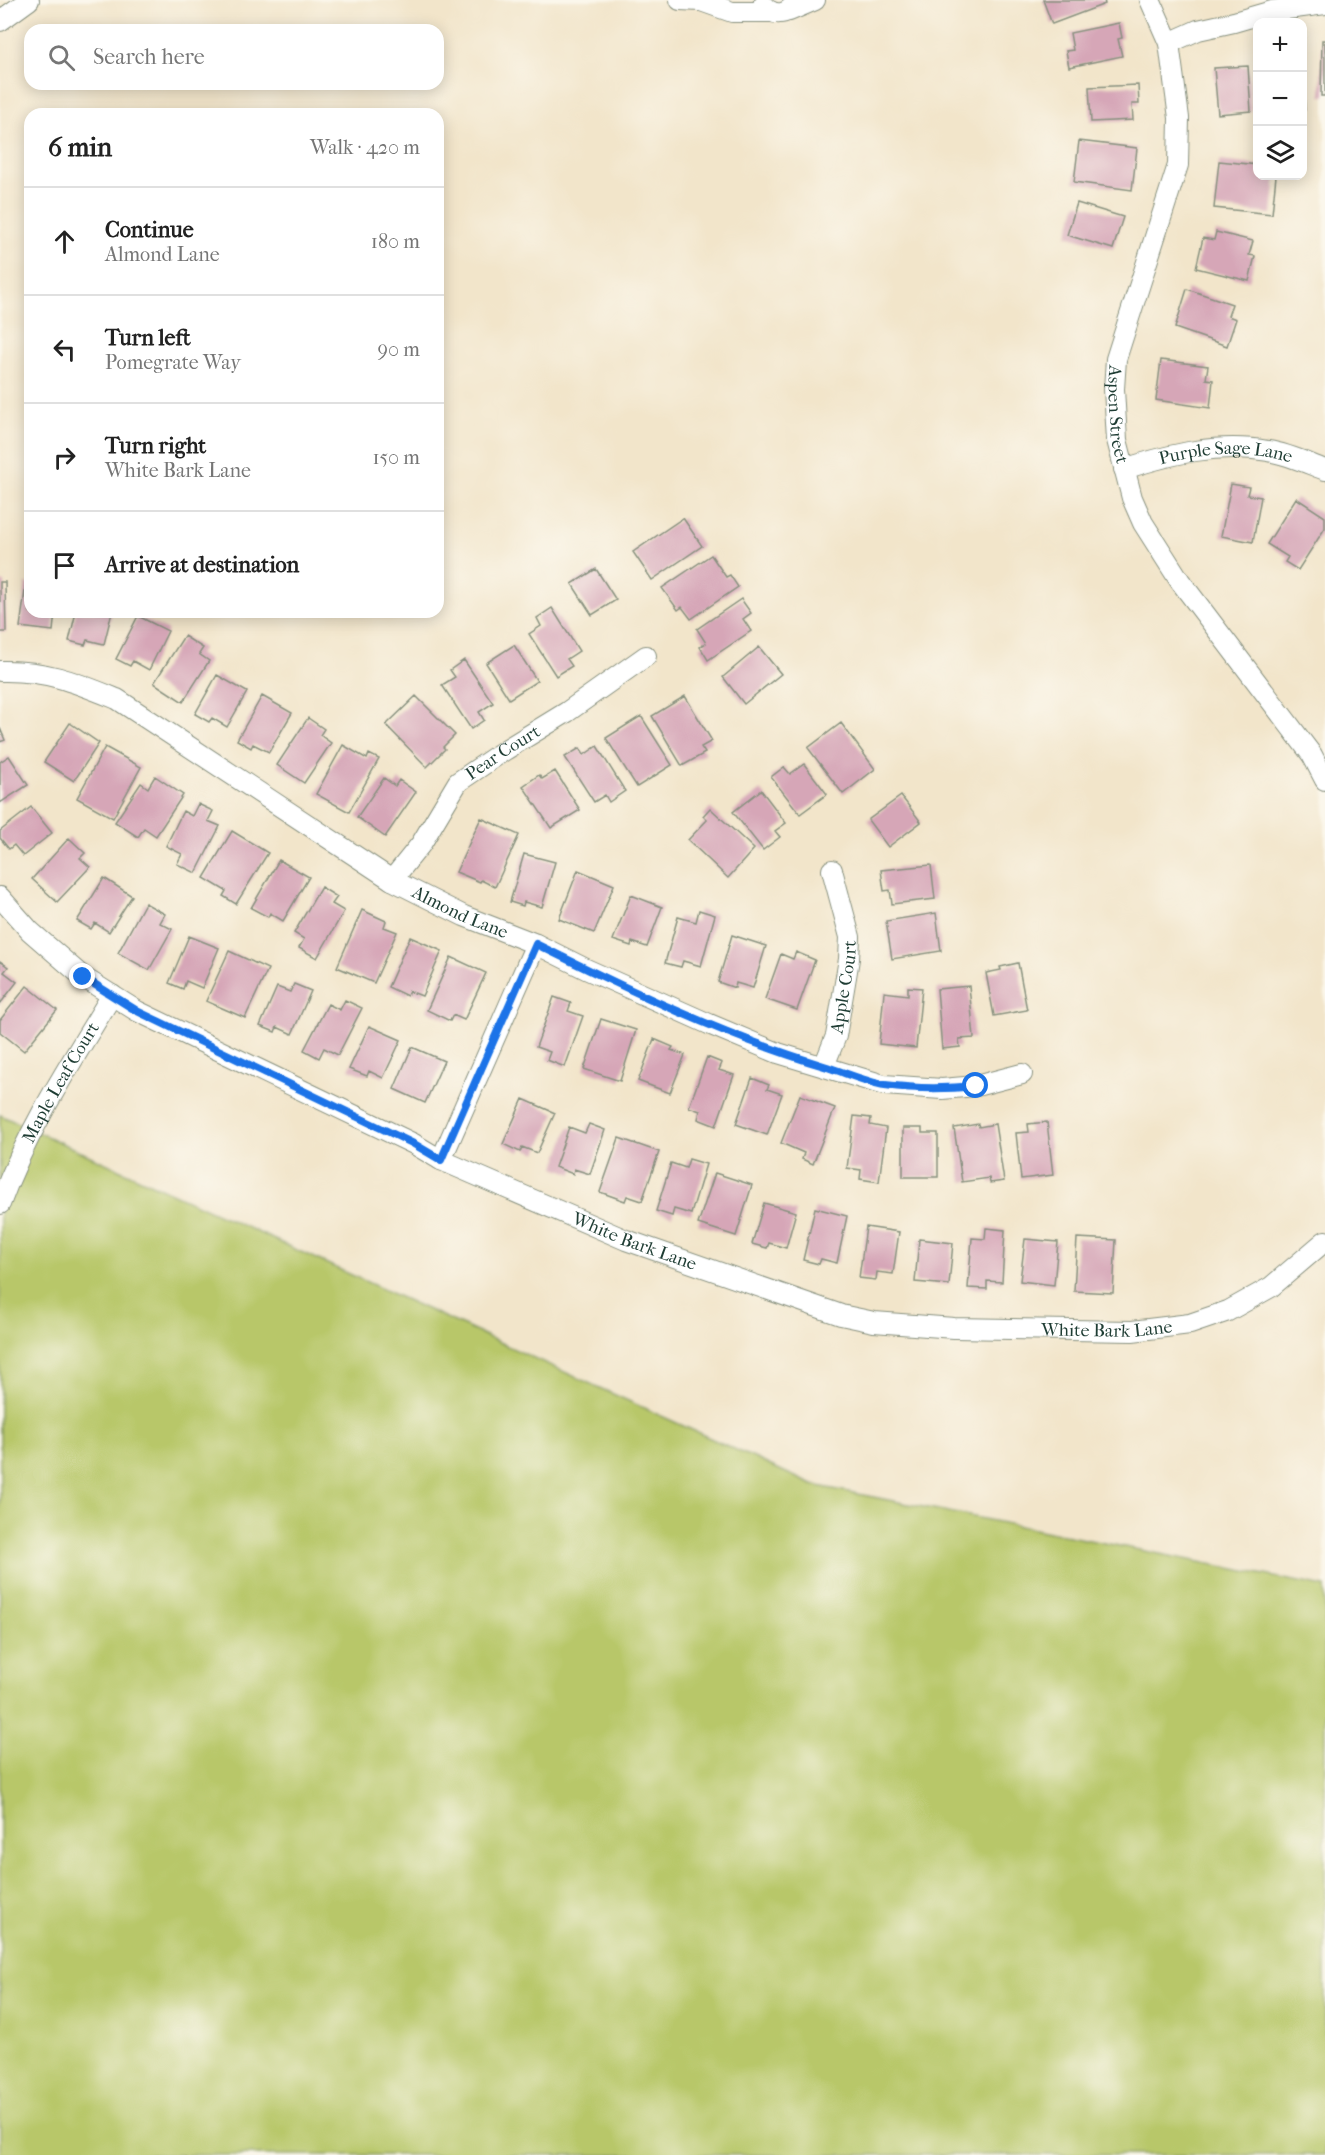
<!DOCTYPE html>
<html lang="en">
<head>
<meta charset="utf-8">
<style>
  :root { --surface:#fff; --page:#f2f2f2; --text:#222; --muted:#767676; --line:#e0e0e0 }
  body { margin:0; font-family:"IM FELL French Canon",serif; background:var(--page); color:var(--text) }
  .controls { position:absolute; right:18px; top:18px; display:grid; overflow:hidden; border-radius:12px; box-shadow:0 3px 15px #0003 }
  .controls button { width:54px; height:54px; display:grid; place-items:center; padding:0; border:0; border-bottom:2px solid var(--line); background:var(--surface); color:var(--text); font:30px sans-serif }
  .stop { position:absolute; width:18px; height:18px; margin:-14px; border:4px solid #1a73e8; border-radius:50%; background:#fff }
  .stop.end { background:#1a73e8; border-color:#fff; box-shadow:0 2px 6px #0008 }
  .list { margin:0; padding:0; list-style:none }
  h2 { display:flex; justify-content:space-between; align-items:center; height:78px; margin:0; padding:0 24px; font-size:26px }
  h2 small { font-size:20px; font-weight:400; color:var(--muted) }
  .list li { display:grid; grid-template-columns:39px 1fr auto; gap:18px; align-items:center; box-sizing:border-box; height:108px; padding:0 24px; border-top:2px solid var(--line) }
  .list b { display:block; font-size:22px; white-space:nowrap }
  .list p { margin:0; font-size:20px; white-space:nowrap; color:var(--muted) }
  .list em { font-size:20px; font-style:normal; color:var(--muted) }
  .icon { flex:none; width:33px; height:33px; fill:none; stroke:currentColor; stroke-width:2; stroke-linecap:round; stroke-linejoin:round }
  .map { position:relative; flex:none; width:1325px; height:2155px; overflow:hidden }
  .search { position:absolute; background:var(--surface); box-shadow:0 3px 15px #0003; left:24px; top:24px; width:420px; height:66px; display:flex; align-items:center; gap:15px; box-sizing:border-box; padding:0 21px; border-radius:18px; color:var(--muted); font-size:22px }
  .panel { position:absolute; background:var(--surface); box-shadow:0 3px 15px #0003; left:24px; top:108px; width:420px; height:510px; border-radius:18px }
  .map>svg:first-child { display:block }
  .green { fill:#b8c769; stroke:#6c824e; stroke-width:1.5 }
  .building { fill:#d6a6b7 }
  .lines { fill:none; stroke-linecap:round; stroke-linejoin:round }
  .street-casing { stroke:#88917f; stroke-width:22 }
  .street { stroke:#fff; stroke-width:20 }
  .route { stroke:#1a73e8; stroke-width:8 }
  .labels { text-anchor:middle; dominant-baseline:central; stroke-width:4.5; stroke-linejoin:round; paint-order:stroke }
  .street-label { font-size:18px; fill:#1f3d34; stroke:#fbf7ec }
</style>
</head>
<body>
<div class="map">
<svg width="1325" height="2155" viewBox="0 0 1325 2155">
  <rect width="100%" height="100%" fill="#fbf7ec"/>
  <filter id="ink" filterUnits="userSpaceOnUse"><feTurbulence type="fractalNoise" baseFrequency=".0167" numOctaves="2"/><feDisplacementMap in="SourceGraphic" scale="12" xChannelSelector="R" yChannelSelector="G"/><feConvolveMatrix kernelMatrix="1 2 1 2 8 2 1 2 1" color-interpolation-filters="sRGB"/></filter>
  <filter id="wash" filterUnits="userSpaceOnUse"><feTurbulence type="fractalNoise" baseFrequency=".008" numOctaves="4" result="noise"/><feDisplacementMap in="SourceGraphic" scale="24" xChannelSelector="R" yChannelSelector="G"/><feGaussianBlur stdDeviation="1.35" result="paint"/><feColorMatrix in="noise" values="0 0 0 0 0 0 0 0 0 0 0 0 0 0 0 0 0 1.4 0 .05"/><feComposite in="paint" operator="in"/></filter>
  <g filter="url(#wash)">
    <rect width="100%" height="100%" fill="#f2e5ca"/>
    <path class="green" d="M0,1115L813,1485L1325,1587V2155H0Z"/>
    <g id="blocks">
      <path class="building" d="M1043,0H1104L1105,4L1052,24Z
        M1119,23L1122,38L1118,39L1122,56L1069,67L1066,51L1073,50L1070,33Z
        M1322,40H1325V96H1321Z
        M1248,66L1251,111L1218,114L1214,68Z
        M1138,85L1139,104H1132L1133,120L1091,122L1089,87Z
        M1302,93H1304L1305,110H1302Z
        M1079,141L1137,148L1132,190L1074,182Z
        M1219,161L1258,165V176H1276L1272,214L1214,208Z
        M1077,203L1123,217L1113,249L1067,235Z
        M1216,232L1253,241L1249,255L1255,256L1249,281L1196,268L1203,238L1214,240Z
        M1187,289L1232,304L1228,316L1236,319L1227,346L1175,328Z
        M1161,360L1208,366L1206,379L1213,380L1210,408L1156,400Z
        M1231,484L1249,487L1247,495L1261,497L1253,542L1221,536Z
        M1296,498L1325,517V528L1298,570L1285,562L1288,557L1267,544Z
        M683,518L702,546L652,580L633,552Z
        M711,555L726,577L730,575L738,587L691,619L682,607L678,610L662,588Z
        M596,569L616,600L592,615L572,584Z
        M0,582H5L6,632H0Z
        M26,584H30V612H55L53,631L20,627Z
        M741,599L751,613L743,619L751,631L708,660L700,647L706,643L697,629Z
        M552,608L579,651L567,659L572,666L556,676L529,634L541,626L537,618Z
        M76,612H112L104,644L87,640L85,645L69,641Z
        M138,616L168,631L149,670L133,661L130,666L116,659Z
        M184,636L203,648L199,654L209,661L183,702L154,683Z
        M514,645L537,681L509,699L486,663Z
        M759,647L781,674L744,704L723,677Z
        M464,660L493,703L479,712L484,720L471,729L442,685L455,677L450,670Z
        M217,675L247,692L227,727L212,718L209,722L195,714Z
        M262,696L292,713L269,752L253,744L251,748L237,740Z
        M416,696L455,735L443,747L445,749L427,767L386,725Z
        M685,696L712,741L701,747L705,753L682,766L652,716Z
        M641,716L672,765L637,787L606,738Z
        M308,718L324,729L320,735L331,743L304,783L277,765Z
        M70,723L99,743L74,781L44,762Z
        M841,723L875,769L843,794L808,748Z
        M0,728L5,740L0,742Z
        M343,745L367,759L369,754L379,759L349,812L316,794Z
        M597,746L625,791L609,802L605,795L594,802L565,757L580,748L584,755Z
        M105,747L141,767L113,818L77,798Z
        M9,756L28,785L0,803V762Z
        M804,764L827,794L800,814L771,777L784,767L790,774Z
        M555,771L580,810L551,828L523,786L539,775L542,779Z
        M155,776L183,795L156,836L144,828L138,837L115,822L141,783L148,788Z
        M384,778L395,786L399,780L416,792L385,837L357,817Z
        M761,790L786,823L775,831L780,837L763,850L733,812Z
        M901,796L921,822L888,847L868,820Z
        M198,804L213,811L208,821L220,826L196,873L177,864L182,854L166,846L183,811L192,816Z
        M31,807L52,833L23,856L14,845L9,849L0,838V831Z
        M710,808L754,849L728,878L688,840L707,820L703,816Z
        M481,818L519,835L495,887L481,880L480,882L456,872Z
        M232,831L268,853L236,904L223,896L226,891L204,878Z
        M69,838L85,853L80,858L90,867L57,902L32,879Z
        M524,854L555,862L542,907L524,902L523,906L510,902Z
        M279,860L309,877L283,921L270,913L268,917L251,908Z
        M931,865L935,899L892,904L890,890L884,891L881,870Z
        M578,870L614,885L594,933L559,919Z
        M104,878L132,896L109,932L95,923L91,929L77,921Z
        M321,887L337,897L332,904L344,911L317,958L299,948L304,939L294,933Z
        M631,895L662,907L647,947L632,942L631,946L613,940Z
        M145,903L165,914L160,923L172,929L149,970L118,953Z
        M362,910L386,921L384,927L397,932L374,983L337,967Z
        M699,910L715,915L701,966L683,961L681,967L665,963L678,917L696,922Z
        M936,913L941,951L892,959L886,921Z
        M732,935L766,946L753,988L736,983L735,988L718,982Z
        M189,936L219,948L202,988L186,981L183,989L169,983Z
        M410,937L442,951L422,996L409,991L407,996L388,987Z
        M229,951L268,969L245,1018L206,1001Z
        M796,952L815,960L797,1010L765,999L781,954L793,959Z
        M451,957L486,973L464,1020L453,1015L450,1021L427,1010Z
        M0,961L8,967L4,972L17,982L0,1004Z
        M1018,963L1027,1010L994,1016L986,973L1001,970L1000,967Z
        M294,984L311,991L292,1034L277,1027L275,1032L260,1026L277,987L290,992Z
        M27,986L57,1010L24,1051L0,1032V1020Z
        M969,986L974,1038L959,1039L960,1047L942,1049L937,989Z
        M908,987L922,988L916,1048L879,1044L884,992L908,995Z
        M554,997L571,1003L568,1011L583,1016L565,1067L547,1060L550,1052L536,1047Z
        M345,1000L362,1008L338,1055L324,1048L319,1058L304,1050L328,1004L340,1010Z
        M601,1019L636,1030L620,1081L584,1069Z
        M369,1026L401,1040L383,1078L369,1071L367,1076L349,1069Z
        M654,1039L673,1047L671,1050L685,1055L670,1093L638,1081Z
        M412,1047L444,1061L425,1103L394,1089Z
        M707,1057L722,1063L719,1070L734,1075L716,1126L698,1119L700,1111L689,1107Z
        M752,1078L769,1085L767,1089L782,1094L767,1135L736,1124Z
        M800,1095L835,1108L813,1164L802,1159L804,1153L781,1143Z
        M523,1099L555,1113L537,1153L522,1147L520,1152L503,1144Z
        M854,1116L871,1118L870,1125L886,1128L879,1182L860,1179L861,1170L847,1168Z
        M1047,1122L1053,1175L1021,1179L1016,1133L1029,1132L1028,1124Z
        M589,1124L605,1130L590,1174L574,1169L573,1174L555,1167L569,1127L585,1133Z
        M978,1124L979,1127L995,1124L1004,1181L990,1183L989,1178L962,1182L954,1128Z
        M903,1128H922V1133H938V1177H903Z
        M619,1138L659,1152L642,1201L627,1196L625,1201L600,1192Z
        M689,1159L706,1164L691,1214L674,1209L672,1216L656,1211L671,1163L686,1168Z
        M715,1173L752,1185L736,1236L698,1224Z
        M764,1203L796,1212L786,1248L769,1243L767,1248L752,1244Z
        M815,1208L847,1216L837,1263L821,1259L819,1264L803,1260Z
        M866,1227L899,1232L893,1274L877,1272L876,1280L859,1278Z
        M986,1228L1005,1230L1002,1282L987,1281V1289L968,1288L972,1238L985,1239Z
        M1077,1238L1116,1240L1113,1293L1074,1291Z
        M919,1239L953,1243L949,1285L915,1282Z
        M1025,1239L1058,1242L1054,1285L1020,1281Z"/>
    </g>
  </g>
  <g filter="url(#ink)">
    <use href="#blocks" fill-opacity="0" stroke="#88917f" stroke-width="1.5"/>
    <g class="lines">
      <g class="street-casing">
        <g id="street">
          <path d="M680,0L701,1"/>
          <path d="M703,0L701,1L732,12H772"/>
          <path id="s1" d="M1150,0L1169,43L1179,118L1178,165L1116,359L1114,389L1117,440L1132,498L1143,523L1180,581L1312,755L1325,780"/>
          <path d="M763,5C774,18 790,15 796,0"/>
          <path d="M789,11L815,0"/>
          <path d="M0,21L29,0"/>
          <path d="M1169,43L1198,30L1234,22L1272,11L1325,4"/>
          <path id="s2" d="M1124,469C1171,454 1219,442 1268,451C1288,454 1307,463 1325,470"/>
          <path id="s3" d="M0,671C47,670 75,682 117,699L392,880L464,916L536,944L586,969L709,1024L778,1053L884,1085L942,1089L976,1086L1022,1074"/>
          <path id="s4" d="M392,880L421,844L458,782L505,750L567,712L646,656"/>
          <path id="s5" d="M0,897L30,931L83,977L137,1011L414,1144L441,1160L626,1240L841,1315L874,1322L954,1328L1132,1331L1190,1324L1228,1311L1271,1287L1325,1241"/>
          <path id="s6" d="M824,1066L836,1036L849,959L850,937L832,870"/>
          <path d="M441,1160L536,944"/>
          <path id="s7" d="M0,1204C27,1130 71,1063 112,995"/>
        </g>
      </g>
      <use href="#street" class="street"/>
    </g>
  </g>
  <g class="lines" filter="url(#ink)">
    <path class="route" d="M83,977L137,1011L414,1144L441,1160L536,944C629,990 724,1036 824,1066C844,1072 865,1082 885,1085C915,1089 946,1089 976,1086"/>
  </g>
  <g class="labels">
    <g class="street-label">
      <text stroke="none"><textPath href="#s1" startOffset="429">Aspen Street</textPath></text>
      <text stroke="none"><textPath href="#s2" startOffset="104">Purple Sage Lane</textPath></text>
      <text stroke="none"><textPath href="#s4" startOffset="172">Pear Court</textPath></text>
      <text stroke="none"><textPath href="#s3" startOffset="526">Almond Lane</textPath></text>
      <text stroke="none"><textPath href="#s6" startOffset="82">Apple Court</textPath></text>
      <text stroke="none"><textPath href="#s7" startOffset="136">Maple Leaf Court</textPath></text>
      <text stroke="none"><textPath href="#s5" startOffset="728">White Bark Lane</textPath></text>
      <text stroke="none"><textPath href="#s5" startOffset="1214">White Bark Lane</textPath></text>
    </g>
  </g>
</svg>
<div class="controls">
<button>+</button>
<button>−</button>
<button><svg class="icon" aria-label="layers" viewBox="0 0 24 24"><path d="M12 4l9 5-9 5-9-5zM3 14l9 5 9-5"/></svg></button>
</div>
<div class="stop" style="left:976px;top:1086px"></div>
<div class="stop end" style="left:83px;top:977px"></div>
<div class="search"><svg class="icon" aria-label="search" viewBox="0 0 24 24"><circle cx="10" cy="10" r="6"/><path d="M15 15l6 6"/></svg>Search here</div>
<section class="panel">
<h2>6 min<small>Walk · 420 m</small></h2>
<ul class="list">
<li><svg class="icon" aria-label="ahead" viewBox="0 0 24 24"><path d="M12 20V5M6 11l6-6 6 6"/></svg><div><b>Continue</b><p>Almond Lane</p></div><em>180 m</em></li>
<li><svg class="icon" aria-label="left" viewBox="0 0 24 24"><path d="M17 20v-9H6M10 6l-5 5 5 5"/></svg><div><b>Turn left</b><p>Pomegrate Way</p></div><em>90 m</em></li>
<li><svg class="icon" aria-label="right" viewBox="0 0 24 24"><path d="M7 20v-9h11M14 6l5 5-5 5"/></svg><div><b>Turn right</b><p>White Bark Lane</p></div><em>150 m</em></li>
<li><svg class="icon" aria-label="arrive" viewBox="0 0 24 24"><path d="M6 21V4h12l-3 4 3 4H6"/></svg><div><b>Arrive at destination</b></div></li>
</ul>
</section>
</div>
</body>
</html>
